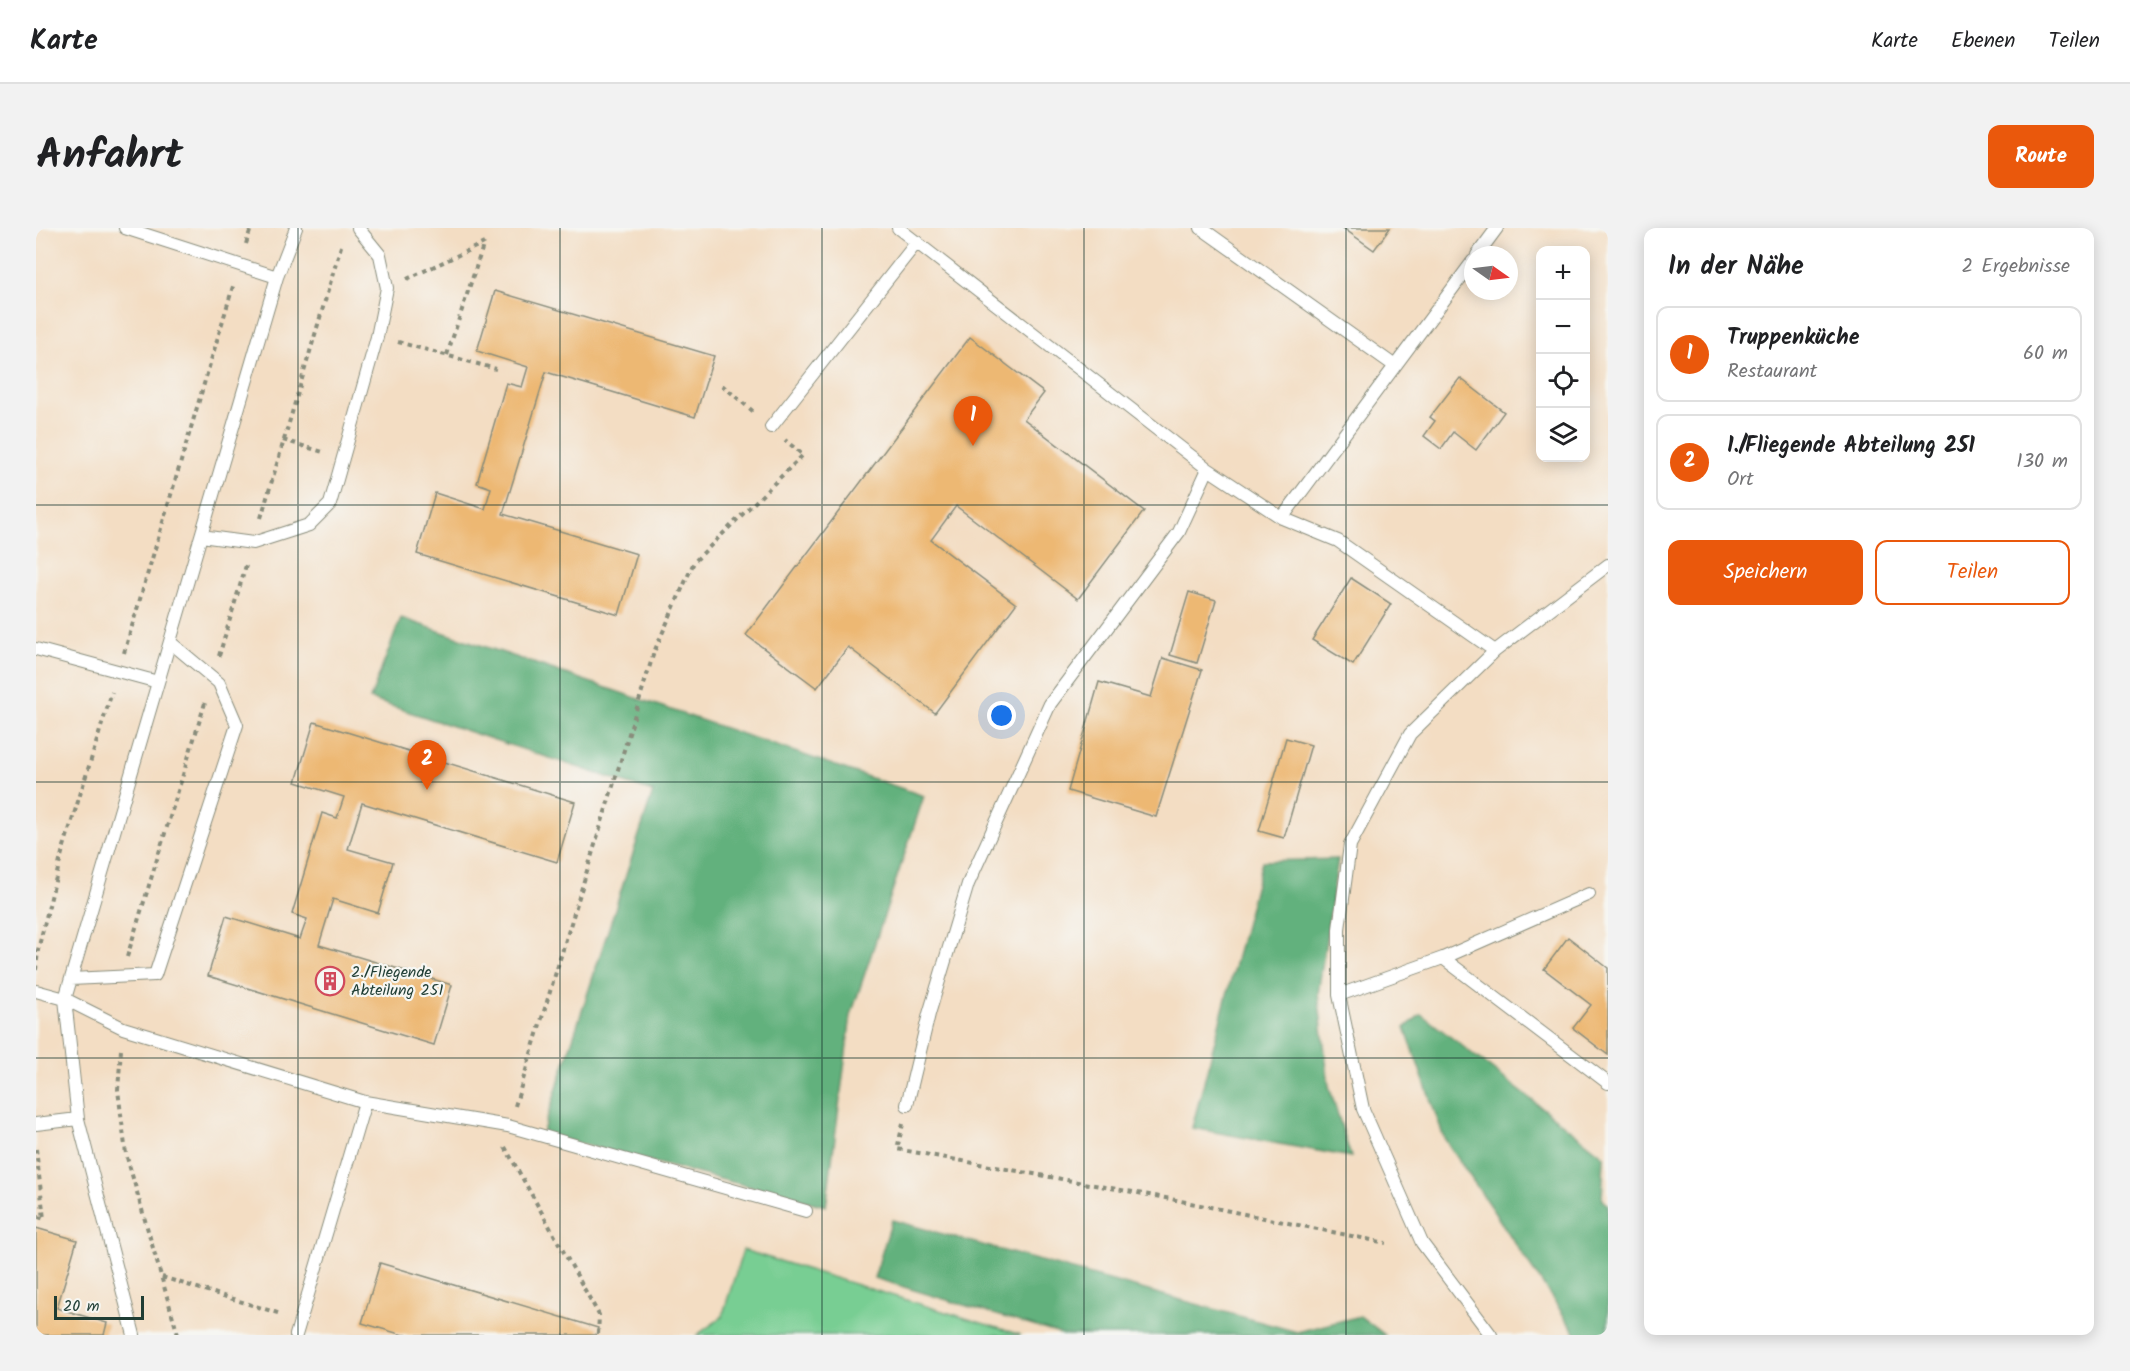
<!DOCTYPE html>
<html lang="de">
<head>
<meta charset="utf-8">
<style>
  :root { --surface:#fff; --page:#f2f2f2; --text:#202124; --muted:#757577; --line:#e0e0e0; --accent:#ea580c }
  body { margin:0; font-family:Kalam,sans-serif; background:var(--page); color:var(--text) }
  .controls { position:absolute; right:18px; top:18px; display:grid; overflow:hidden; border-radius:12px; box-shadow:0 3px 15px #0003 }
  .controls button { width:54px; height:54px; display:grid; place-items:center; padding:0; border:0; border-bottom:2px solid var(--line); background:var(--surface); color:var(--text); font:30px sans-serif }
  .compass { position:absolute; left:1428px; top:18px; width:54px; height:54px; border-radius:50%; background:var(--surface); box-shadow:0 3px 15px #0003; rotate:104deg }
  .scale { position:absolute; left:18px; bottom:15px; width:90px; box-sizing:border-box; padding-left:6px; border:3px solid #1f3d34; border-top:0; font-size:16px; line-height:21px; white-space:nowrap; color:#1f3d34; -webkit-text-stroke:4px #f6f6f2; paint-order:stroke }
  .you { position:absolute; left:966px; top:488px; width:21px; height:21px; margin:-15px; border:4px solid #fff; border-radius:50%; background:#1a73e8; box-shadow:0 0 0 9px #1a73e833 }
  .badge { display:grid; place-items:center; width:39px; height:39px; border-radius:50%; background:var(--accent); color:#fff; font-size:20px; font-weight:700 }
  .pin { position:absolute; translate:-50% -50px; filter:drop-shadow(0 2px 3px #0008) }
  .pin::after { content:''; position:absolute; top:32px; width:21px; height:18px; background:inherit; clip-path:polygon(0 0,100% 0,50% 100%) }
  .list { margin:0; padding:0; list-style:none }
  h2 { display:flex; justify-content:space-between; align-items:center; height:78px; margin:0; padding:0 24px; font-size:26px }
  h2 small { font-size:20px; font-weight:400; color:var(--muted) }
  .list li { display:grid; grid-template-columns:39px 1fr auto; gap:18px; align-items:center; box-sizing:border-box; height:96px; margin:0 12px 12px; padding:0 12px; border:2px solid var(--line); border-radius:12px }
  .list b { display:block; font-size:22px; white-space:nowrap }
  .list p { margin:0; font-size:20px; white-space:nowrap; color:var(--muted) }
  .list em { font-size:20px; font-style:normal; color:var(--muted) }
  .actions { display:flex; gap:12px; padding:18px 24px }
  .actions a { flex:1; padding:14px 0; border:2px solid var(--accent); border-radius:12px; text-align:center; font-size:21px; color:var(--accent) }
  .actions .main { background:var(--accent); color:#fff }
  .icon { flex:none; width:33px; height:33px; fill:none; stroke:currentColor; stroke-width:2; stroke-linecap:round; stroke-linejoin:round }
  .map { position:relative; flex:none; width:1572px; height:1107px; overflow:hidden; border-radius:12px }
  header { display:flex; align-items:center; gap:36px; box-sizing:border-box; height:84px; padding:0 30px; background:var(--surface); border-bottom:2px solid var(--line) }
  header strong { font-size:28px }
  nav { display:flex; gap:33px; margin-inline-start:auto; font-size:21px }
  .intro { display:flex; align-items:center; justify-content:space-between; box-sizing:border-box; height:144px; padding:0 36px }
  h1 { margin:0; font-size:42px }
  .button { padding:15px 27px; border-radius:12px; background:var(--accent); color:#fff; font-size:21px; font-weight:700 }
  main { display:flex; gap:36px; padding:0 36px }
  aside { flex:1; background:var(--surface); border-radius:12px; box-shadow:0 3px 15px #0003 }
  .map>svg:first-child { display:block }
  .green { fill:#78ce93; stroke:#4c8664; stroke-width:1.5 }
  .forest { fill:#62b17d; stroke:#407758; stroke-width:1.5 }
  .building { fill:#edb873 }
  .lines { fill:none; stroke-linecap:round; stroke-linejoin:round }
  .lane-casing { stroke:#898d7c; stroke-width:14 }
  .path { stroke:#898d7c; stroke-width:4; stroke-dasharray:4.5 4.5; stroke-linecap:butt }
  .lane { stroke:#fff; stroke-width:12 }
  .grid { fill:none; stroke:#1f3d34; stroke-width:1.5; stroke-opacity:0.55 }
  .labels { text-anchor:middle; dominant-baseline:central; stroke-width:4.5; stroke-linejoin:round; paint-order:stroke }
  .poi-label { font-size:16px; fill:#1f3d34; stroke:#f6f6f2; text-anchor:start }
</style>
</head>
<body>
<header>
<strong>Karte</strong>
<nav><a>Karte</a><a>Ebenen</a><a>Teilen</a></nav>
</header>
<div class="intro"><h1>Anfahrt</h1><a class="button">Route</a></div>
<main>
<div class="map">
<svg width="1572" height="1107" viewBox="0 0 1572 1107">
  <rect width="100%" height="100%" fill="#f6f6f2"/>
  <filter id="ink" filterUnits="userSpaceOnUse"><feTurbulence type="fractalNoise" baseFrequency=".0167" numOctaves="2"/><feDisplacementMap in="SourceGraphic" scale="12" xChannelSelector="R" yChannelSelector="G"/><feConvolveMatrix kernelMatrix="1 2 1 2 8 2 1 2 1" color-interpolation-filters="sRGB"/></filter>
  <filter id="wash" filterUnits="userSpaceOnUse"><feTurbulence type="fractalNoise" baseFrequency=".008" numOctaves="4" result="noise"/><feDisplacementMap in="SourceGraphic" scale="24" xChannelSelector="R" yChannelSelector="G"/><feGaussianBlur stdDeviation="1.35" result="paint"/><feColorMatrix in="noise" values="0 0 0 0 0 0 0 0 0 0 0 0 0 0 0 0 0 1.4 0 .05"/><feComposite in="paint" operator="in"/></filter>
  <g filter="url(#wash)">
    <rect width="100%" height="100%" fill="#f3ddc3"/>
    <path class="green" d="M707,1022L985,1107H661L686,1089Z"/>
    <path class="forest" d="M365,390L888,568L815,787L790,978L506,906L617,564L334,471Z
      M1302,631L1282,766L1293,858L1315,929L1156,900L1226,633Z
      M1385,786L1568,928L1566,972L1572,977V1107H1541L1408,910L1369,800Z
      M856,992L1261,1104L1324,1088L1349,1107H1027L838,1050Z"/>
    <g id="blocks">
      <path class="building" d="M1307,0H1354L1338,22Z
        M459,63L678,128L659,189L510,144L467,286L601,326L583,387L381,326L399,265L449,281L455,260L441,255L470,155L486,159L492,139L441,123Z
        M934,109L1008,165L988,191L1108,283L1042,371L920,278L895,312L980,376L899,485L812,419L781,460L710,407Z
        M1424,150L1468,184L1440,222L1417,204L1405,221L1388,208L1399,193L1394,189Z
        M1315,350L1355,376L1317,437L1276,412Z
        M1153,364L1180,372L1161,435L1134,427Z
        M1127,430L1166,442L1120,589L1032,563L1063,454L1115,469Z
        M278,494L539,574L521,634L326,575L312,621L357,634L342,685L297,671L283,717L416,757L398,817L172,748L190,688L264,711L271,691L256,686L286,585L301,590L308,569L260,554Z
        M1250,510L1275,517L1248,610L1223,603Z
        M1532,709L1572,740V827L1537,800L1555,777L1508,741Z
        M0,1000L41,1012L21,1080L71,1095L68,1107H0Z
        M344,1035L562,1100L560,1107H367L326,1095Z"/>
    </g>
  </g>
  <g filter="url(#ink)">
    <use href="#blocks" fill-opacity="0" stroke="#898d7c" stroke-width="1.5"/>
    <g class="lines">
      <g class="lane-casing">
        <path id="lane" d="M89,0L241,49
          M862,0L1172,241L1246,290L1302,313L1459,423
          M1165,0L1359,138
          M1441,27L1461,0
          M735,199L881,14
          M1246,290L1437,33
          M165,308L217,315L273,297L294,276L341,109L351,60L344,27L322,0
          M0,421L122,454
          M1407,730L1572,855
          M35,751L119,747L201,497L183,455L134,414
          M0,763L29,771L87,800L329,874L472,898L770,983
          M1303,767L1407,730L1553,666
          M871,877L893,786L932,656L1014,476L1143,304L1172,241
          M0,896L42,891
          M98,1107L42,891L29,771L241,49L260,0
          M260,1107L329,874
          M1455,1107L1386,1015L1327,881L1303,767V701L1314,617L1374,506L1459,423L1572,337"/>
      </g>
      <path class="path" d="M210,16L215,0
        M371,51L448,15
        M362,114L460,141
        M411,127L448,15
        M686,157L719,185
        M247,212L287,224
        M225,290L306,15
        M88,425L198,55
        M183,428L211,334
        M91,729L169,475
        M0,742L2,722L26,625L76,464
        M85,822L82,862L90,926L142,1107
        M479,878L618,424L658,334L767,227L749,212
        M867,896L861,921L1135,971L1350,1015
        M469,919L563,1087L562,1107
        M0,921L8,991L0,988
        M126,1049L245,1086"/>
      <use href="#lane" class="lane"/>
    </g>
  </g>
  <path class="grid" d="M262,0V1107M524,0V1107M786,0V1107M1048,0V1107M1310,0V1107M0,277H1572M0,554H1572M0,830H1572"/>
  <defs>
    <g id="building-ring" transform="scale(1.5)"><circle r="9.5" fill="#f6f6f2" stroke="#d1495b" stroke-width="1.5"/><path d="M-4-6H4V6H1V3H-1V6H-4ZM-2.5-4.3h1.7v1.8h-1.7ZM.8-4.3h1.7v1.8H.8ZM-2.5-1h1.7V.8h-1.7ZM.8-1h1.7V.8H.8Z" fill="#d1495b"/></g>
  </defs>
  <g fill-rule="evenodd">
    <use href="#building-ring" x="294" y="753"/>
  </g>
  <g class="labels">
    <g class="poi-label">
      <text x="315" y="744">2./Fliegende<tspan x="315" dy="18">Abteilung 251</tspan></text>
    </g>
  </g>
</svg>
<div class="controls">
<button>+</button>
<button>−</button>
<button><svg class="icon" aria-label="locate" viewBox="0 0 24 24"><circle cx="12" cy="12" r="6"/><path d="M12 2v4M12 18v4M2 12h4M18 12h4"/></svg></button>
<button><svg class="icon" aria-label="layers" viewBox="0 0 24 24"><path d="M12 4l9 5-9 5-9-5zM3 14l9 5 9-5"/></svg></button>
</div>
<svg class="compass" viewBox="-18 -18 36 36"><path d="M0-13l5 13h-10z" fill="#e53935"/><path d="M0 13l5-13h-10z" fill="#757577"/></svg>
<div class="scale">20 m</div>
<div class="you"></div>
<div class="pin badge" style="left:937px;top:218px">1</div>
<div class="pin badge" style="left:391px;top:562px">2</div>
</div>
<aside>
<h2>In der Nähe<small>2 Ergebnisse</small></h2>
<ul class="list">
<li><span class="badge">1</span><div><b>Truppenküche</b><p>Restaurant</p></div><em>60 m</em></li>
<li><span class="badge">2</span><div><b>1./Fliegende Abteilung 251</b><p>Ort</p></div><em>130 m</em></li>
</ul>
<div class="actions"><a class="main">Speichern</a><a>Teilen</a></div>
</aside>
</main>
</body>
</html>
